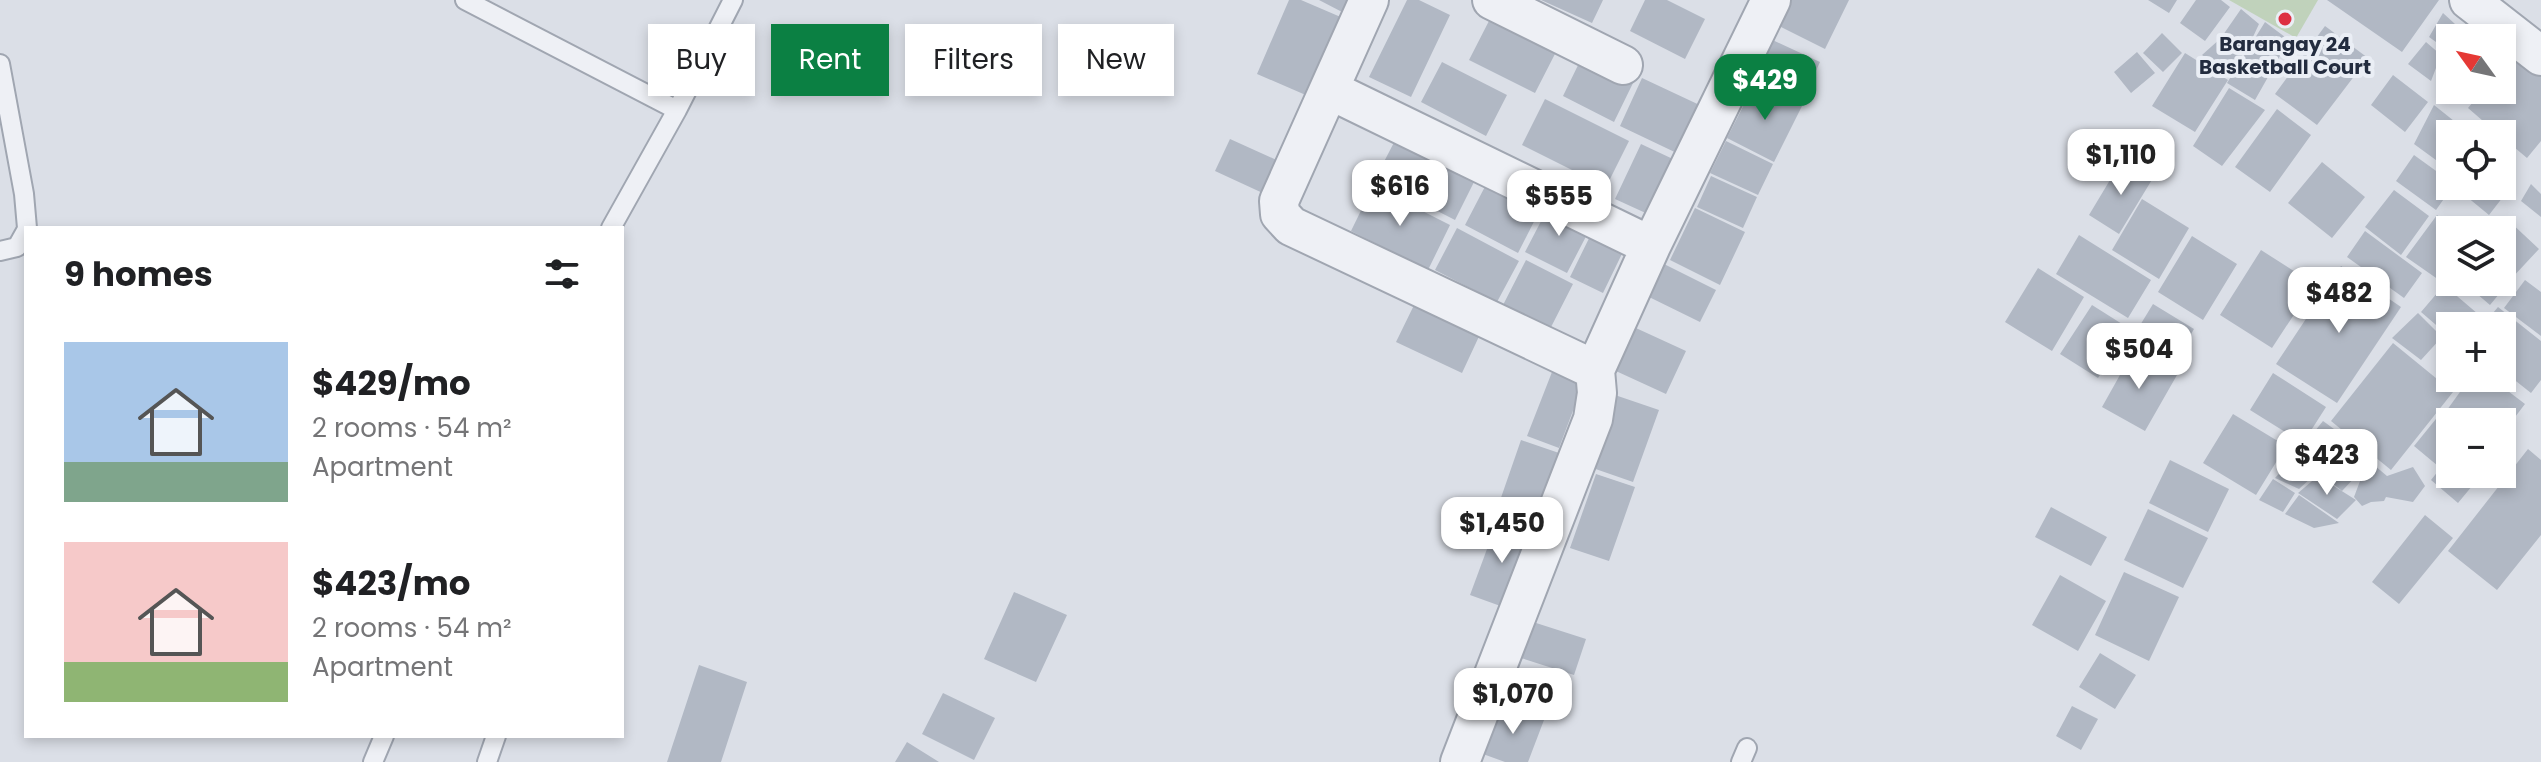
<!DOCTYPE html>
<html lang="en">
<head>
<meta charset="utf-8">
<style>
  :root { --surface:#fff; --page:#f6f6f6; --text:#202124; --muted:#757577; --accent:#0b8043 }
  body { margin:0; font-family:Poppins,sans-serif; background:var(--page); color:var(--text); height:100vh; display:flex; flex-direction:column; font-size:30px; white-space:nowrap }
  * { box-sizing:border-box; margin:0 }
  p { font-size:26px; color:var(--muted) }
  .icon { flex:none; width:44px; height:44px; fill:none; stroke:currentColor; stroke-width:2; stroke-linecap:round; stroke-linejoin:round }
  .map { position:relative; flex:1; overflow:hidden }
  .details { position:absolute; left:24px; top:226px; width:600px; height:512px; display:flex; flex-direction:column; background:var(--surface); border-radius:0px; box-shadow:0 4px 12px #0003 }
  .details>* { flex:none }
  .top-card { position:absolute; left:648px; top:24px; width:760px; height:72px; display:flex; gap:16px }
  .needle { width:52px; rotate:303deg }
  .buttons { position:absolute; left:2436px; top:24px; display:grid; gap:16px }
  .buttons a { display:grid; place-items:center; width:80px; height:80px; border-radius:0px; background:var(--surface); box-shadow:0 4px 12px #0003; font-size:40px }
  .price { position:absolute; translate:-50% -68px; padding:0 18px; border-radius:16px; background:#fff; color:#222; font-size:26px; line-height:52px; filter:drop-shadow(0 2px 4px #0008) }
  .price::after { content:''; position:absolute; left:50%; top:48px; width:24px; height:18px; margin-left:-12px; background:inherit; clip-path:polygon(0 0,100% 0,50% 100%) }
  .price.selected { background:var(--accent); color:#fff }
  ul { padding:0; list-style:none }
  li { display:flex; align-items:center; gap:24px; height:200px; padding:0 40px }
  li span { display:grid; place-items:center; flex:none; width:224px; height:160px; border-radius:0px; color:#555 }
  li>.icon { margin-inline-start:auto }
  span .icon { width:96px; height:96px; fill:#fffc; stroke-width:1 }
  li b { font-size:34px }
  h2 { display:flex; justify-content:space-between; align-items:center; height:96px; padding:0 40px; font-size:34px }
  .chip { padding:0 28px; border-radius:0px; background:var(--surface); box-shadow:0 4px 12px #0003; font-size:28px; line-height:72px }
  .chip.selected { background:var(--accent); color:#fff }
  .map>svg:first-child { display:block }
  .grass { fill:#c0d2bb }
  .building { fill:#b1b8c4 }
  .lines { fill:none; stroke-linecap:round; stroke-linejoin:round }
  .lane-casing { stroke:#a0a6b1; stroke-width:22 }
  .street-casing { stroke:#a0a6b1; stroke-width:42 }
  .lane { stroke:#eef0f5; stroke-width:18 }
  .street { stroke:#eef0f5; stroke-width:38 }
  .poi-dot { fill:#dd2f42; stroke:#eaeef5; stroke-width:3 }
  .labels { text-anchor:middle; stroke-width:8; stroke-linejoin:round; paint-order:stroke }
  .poi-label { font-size:20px; font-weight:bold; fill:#232c3f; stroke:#eaeef5 }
</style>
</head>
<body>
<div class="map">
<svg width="2541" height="762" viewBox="0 0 2541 762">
  <rect width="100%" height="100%" fill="#dbdfe7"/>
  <path class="grass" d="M2229,0h89l-22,38z"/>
  <path class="building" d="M1289,0h12l42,18 -35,78 -51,-22z
    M1319,0h32l-7,13z
    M1407,0h12l31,15 -39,82 -42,-20z
    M1541,0h62l-11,23z
    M1645,0h22l38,19 -20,40 -55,-28z
    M1792,0h57l-24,49 -46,-23z
    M2148,0h29l-8,13z
    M2196,0h25l9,7 -25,34 -25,-18z
    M2327,0h112l-37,52z
    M2241,9l18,15 -13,28 -23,-17z
    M2443,13l24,22 -3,3h-14v14l-21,-15z
    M1491,17l66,33 -22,43 -66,-33z
    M2265,22l24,18 -34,60 -28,-17z
    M2325,26l43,32 -51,67 -42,-31z
    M2162,33l20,20 -19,19 -20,-19z
    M1766,37l54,25 -18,39 -53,-23z
    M2221,38l22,16 -14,19 -27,-18z
    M2426,42l15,13 -10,26 -23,-17z
    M2517,51l24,21v69l-14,17 -25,-21v-3h-4l-30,-26 15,-18h19v-22z
    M2137,52l18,21 -24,20 -17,-21z
    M2185,53l43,27 -33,52 -43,-26z
    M1582,57l51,26 -19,39 -51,-26z
    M1442,62l65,33 -21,41 -65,-34z
    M2393,75l35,27 -23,30 -34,-27z
    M1642,78l64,30 -23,48 -63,-30z
    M1755,83l47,23 -28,56 -47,-24z
    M2229,88l36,22 -43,56 -29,-20z
    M1545,99l84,42 -23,46 -84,-42z
    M2434,105l30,24 -4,5h-10v15l-10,14 -26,-19z
    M2277,109l34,26 -41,57 -35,-25z
    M1401,129l79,41 -25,50 -80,-41z
    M1230,139l51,23 -14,33 -52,-24z
    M1726,141l47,23 -15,31 -48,-22z
    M1641,144l34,16 -25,55 -35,-16z
    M2414,155l36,26v5h3l-17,24 -40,-29z
    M2122,160l31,18 -34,56 -30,-19z
    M2322,162l43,35 -33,41 -44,-35z
    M1491,175l53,27 -26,51 -53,-28z
    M2502,175l11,9 -24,31 -28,-23 4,-6h37z
    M1711,176l46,21 -14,31 -46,-21z
    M2531,184l10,10v23l-20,-16z
    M1373,186l77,39 -22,45 -77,-39z
    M2394,190l35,26 -28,39 -36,-28z
    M2142,199l47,29 -30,51 -47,-29z
    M1551,202l42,21 -26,50 -42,-21z
    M1695,208l50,24 -25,53 -50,-25z
    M2437,215l20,15h-7v36l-11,14 -33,-23z
    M1600,216l33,15 -30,62 -33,-16z
    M2508,220l31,29 -28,30 -9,-9v-40h-4z
    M1457,228l62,33 -22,41 -62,-32z
    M2365,231l57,42 -18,25 -57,-41z
    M2079,235l72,45 -23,38 -72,-44z
    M2192,236l45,28 -34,56 -45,-28z
    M2261,250l53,34 -42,64 -52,-33z
    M1526,260l47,24 -24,47 -47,-24z
    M1662,263l54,27 -16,32 -53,-26z
    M2341,266l60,41 -64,96 -61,-39z
    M2038,268l46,29 -32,54 -47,-29z
    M2502,277l7,5 -19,23 -27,-23h39z
    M2525,280l16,12v44l-37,-28z
    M2444,285l34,29 -10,12h-18v11l-29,-25z
    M1417,299l65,31 -20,43 -66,-31z
    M2153,304l41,25 -21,36 -42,-25z
    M2092,305l38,24 -32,49 -38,-24z
    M2498,307l43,34v39l-10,13 -29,-23v-44h-20z
    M2418,313l24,24 -21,23 -29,-22z
    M1625,323l61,28 -20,43 -61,-28z
    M2393,343l60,49 -62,78 -60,-49z
    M2134,350l43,25 -32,56 -43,-24z
    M1552,372l31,12 -24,64 -32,-12z
    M2273,373l53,34 -23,36 -53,-33z
    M2470,378h21l34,26 -23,30v-12h-39l-16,-12z
    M1612,394l47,16 -26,72 -46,-16z
    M2233,414l53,32 -30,49 -53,-32z
    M2440,414l10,9v28l-12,15 -24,-20z
    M2323,421l22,16 -20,19 -19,-14z
    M2347,438l17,15 -6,21 -16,17 -24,-19 14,-12z
    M1521,440l38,13 -26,75 -38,-13z
    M2299,445l22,11 -8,20 -14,13 -24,-11 14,-15z
    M2528,449l13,11v75l-44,55 -49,-39z
    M2450,456v18h32l-24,29 -27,-23z
    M2170,460l59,29 -21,43 -59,-29z
    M2368,460l19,16 26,-9 12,19 -12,16 -27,-5 -2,4 -13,1 -9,4 -8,-9z
    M1596,474l39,13 -26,74 -39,-13z
    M2318,476l38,24 -19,19 -39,-26z
    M2273,479l22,14 -12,19 -24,-12z
    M2299,495l40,28 -25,5 -29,-14z
    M2051,507l56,30 -16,29 -56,-29z
    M2148,509l60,29 -25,50 -59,-28z
    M2425,515l28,23 -54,66 -27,-22z
    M1497,522l36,13 -27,73 -36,-13z
    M2124,572l55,25 -30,64 -54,-26z
    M2060,575l46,26 -28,50 -46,-26z
    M1014,592l53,23 -31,67 -52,-23z
    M1533,622l53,17 -12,36 -53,-17z
    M2100,653l36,22 -21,34 -36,-22z
    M699,665l48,17 -26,80h-54z
    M1522,672l46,16 -11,32 -46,-16z
    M943,693l52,25 -21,42 -52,-26z
    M1501,705l43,15 -16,42h-23l-22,-8z
    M2072,706l26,13 -17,31 -25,-14z
    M907,742l32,20h-44z"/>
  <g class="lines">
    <defs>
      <path id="lane" d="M465,0l212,110
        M0,64l24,130 3,34
        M611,228l66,-118 56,-110
        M0,251l17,-4 9,-16
        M373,762l11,-26
        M487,762l9,-26
        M1741,762l6,-14"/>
      <path id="street" d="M1369,0l-90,201 1,13 11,12 304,144 2,23 -4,26 -133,343
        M1492,0l131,65
        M2469,0l72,56
        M1330,90l321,156
        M1595,370l56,-124 120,-246"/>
    </defs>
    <use href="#lane" class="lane-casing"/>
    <use href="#street" class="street-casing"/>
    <use href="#lane" class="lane"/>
    <use href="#street" class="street"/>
  </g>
  <circle class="poi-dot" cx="2285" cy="19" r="8"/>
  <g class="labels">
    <g class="poi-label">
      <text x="2285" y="51">Barangay 24<tspan x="2285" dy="23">Basketball Court</tspan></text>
    </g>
  </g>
</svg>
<div class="buttons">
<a><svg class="needle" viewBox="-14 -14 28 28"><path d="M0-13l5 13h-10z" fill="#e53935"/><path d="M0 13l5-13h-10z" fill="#757577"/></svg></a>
<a><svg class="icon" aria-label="locate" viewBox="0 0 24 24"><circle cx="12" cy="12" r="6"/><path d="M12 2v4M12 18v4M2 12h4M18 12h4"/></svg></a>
<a><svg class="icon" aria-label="layers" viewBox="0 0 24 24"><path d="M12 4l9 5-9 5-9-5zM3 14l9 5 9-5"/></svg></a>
<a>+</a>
<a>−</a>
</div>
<b class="price selected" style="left:1765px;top:122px">$429</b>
<b class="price" style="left:2121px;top:197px">$1,110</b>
<b class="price" style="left:1400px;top:228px">$616</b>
<b class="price" style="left:1559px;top:238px">$555</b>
<b class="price" style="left:2339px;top:335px">$482</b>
<b class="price" style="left:2139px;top:391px">$504</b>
<b class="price" style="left:2327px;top:497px">$423</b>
<b class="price" style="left:1502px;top:565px">$1,450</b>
<b class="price" style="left:1513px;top:736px">$1,070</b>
<div class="top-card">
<a class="chip">Buy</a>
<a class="chip selected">Rent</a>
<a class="chip">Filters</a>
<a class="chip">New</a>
</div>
<section class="details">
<h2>9 homes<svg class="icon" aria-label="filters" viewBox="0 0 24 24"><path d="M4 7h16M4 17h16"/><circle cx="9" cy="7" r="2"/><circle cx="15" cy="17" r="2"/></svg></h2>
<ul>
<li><span style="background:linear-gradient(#a9c7e8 75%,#7fa58c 0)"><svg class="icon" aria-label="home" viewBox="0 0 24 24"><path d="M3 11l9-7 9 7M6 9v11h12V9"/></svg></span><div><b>$429/mo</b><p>2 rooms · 54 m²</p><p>Apartment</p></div></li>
<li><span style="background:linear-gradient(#f6c9c9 75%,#8fb573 0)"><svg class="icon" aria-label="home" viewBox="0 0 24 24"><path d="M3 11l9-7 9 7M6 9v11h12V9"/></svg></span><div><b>$423/mo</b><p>2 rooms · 54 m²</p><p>Apartment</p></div></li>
</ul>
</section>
</div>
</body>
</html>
